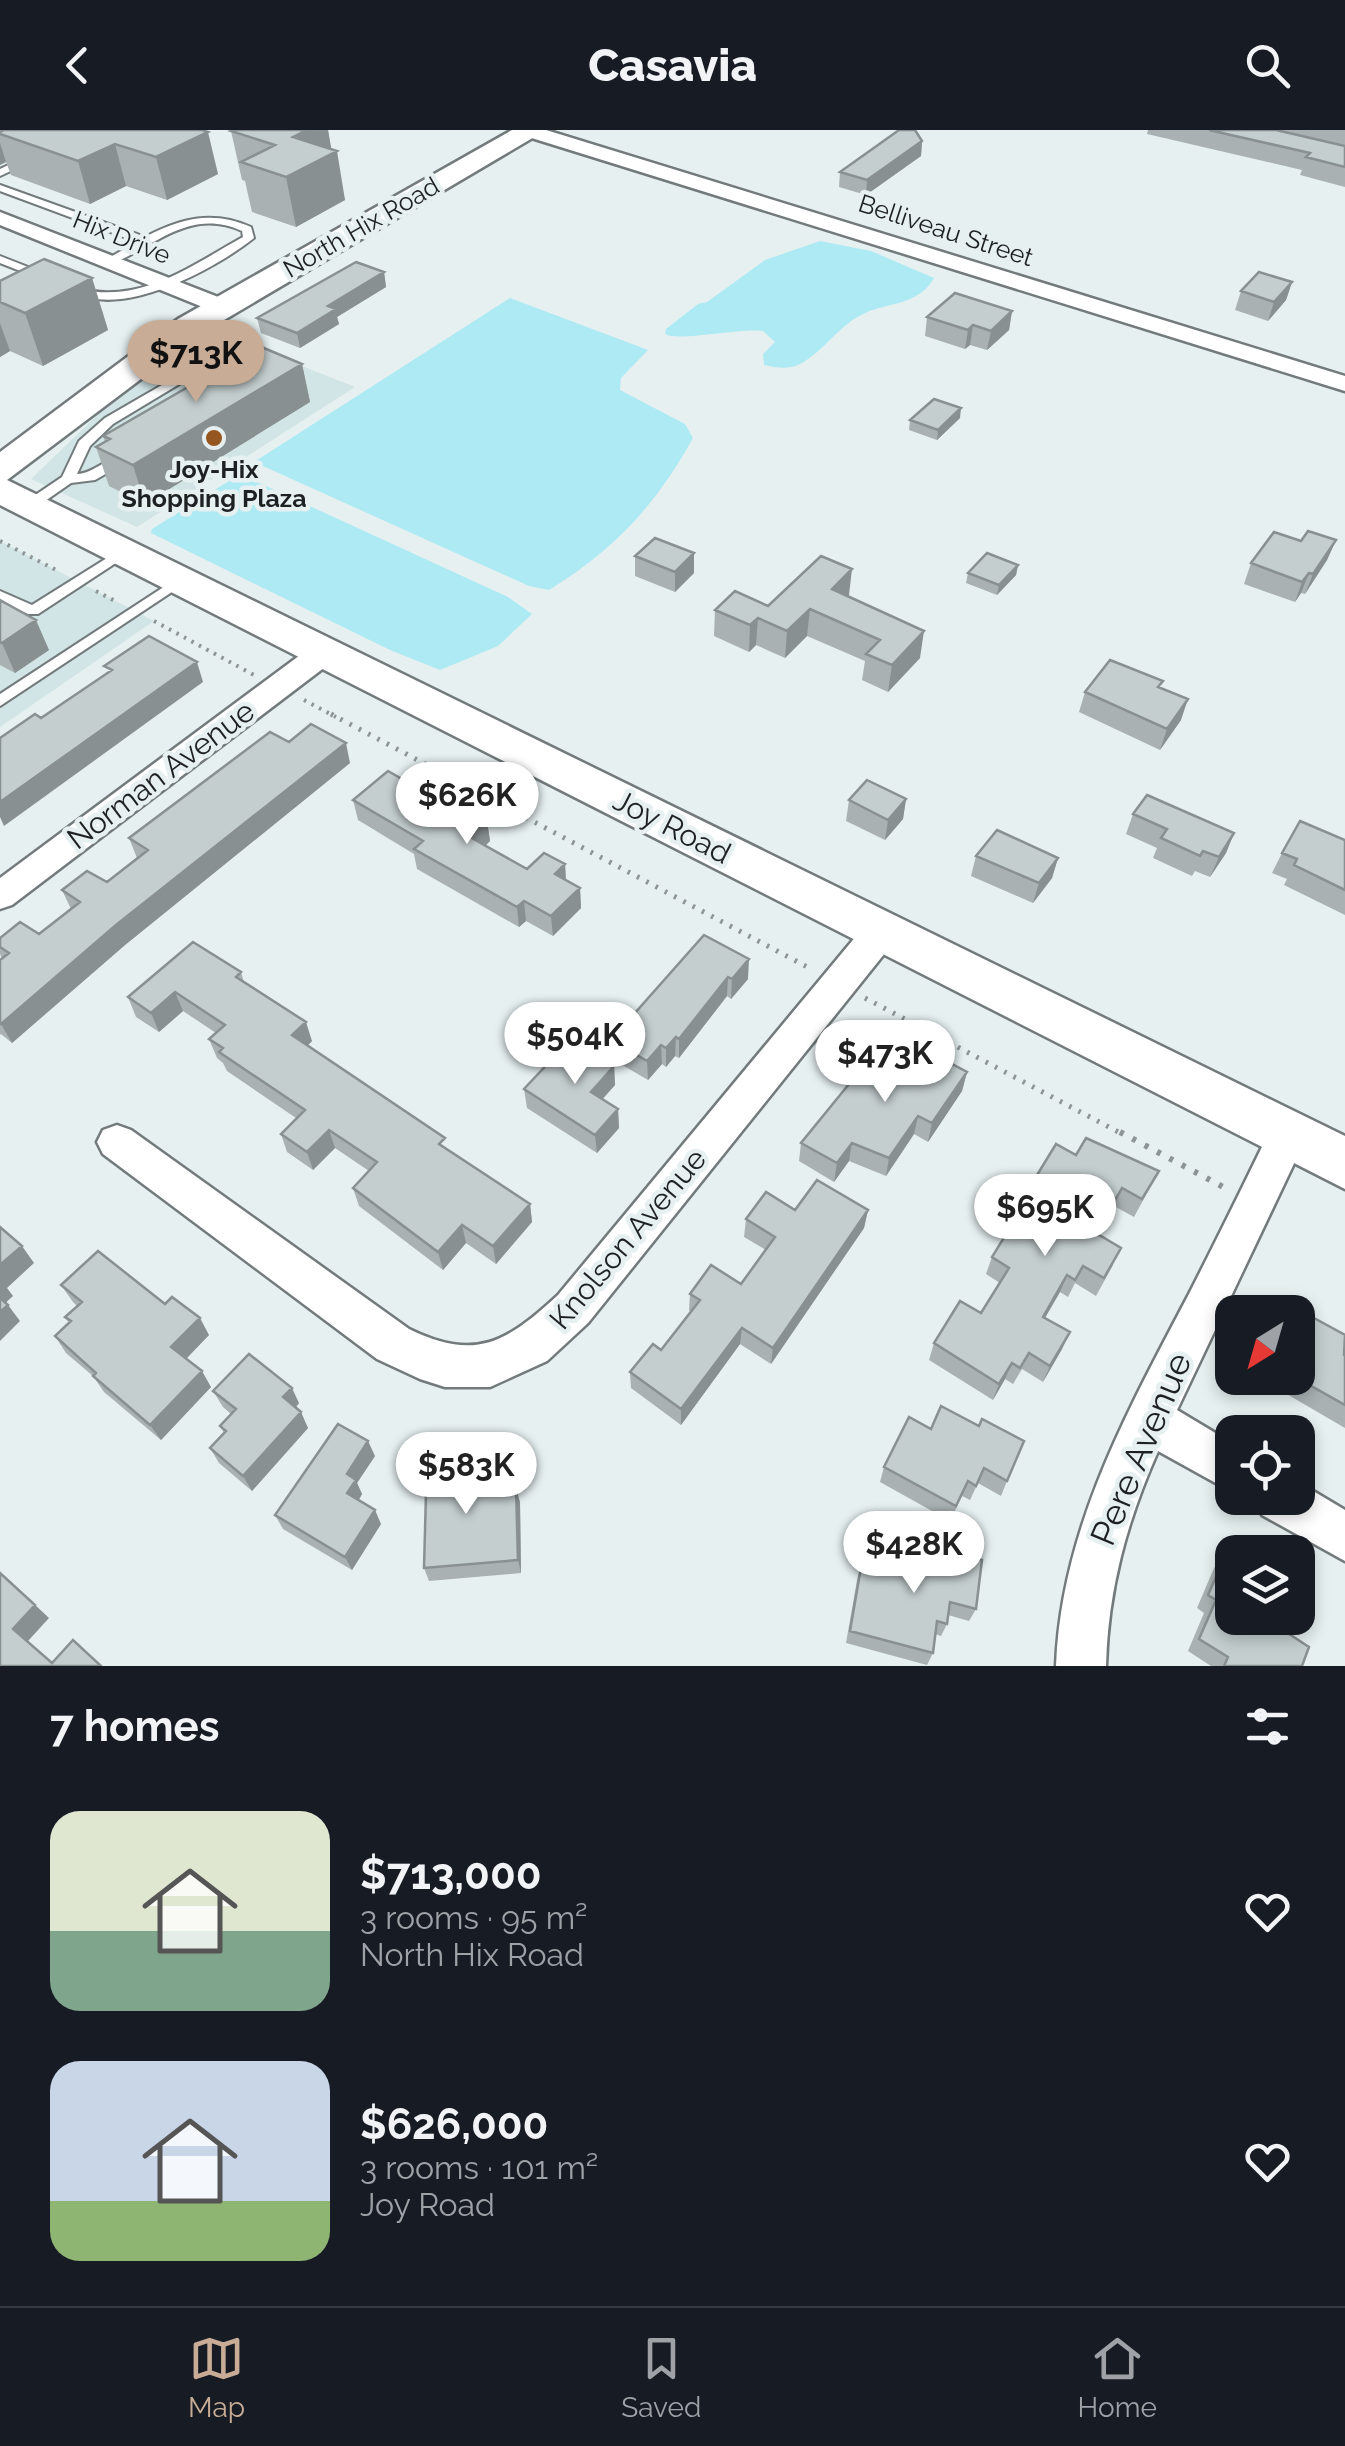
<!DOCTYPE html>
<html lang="en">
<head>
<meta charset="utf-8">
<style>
  :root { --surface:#171b24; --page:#242831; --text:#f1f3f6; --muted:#9ea1a6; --line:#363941; --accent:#c8ac95 }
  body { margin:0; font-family:Raleway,sans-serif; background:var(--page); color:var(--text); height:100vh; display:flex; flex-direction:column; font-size:38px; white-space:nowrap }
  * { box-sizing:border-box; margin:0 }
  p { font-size:32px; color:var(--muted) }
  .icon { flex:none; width:55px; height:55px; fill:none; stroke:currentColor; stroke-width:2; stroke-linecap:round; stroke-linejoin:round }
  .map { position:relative; height:1536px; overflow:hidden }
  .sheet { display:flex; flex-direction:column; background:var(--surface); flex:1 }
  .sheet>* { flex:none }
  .needle { width:65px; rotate:217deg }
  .buttons { position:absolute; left:1215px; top:1165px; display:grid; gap:20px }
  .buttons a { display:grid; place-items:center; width:100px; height:100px; border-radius:20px; background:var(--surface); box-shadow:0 5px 15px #0003; font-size:50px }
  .price { position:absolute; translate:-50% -85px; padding:0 22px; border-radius:35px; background:#fff; color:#222; font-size:32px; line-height:65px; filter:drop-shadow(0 2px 5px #0008) }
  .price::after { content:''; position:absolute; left:50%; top:60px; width:30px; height:22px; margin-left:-15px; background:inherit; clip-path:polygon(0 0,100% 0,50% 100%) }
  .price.on { background:var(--accent); color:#111 }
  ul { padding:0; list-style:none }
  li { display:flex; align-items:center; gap:30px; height:250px; padding:0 50px }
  li span { display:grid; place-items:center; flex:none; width:280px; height:200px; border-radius:30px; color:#555 }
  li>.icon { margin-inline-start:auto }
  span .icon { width:120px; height:120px; fill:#fffc; stroke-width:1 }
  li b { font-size:42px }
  h2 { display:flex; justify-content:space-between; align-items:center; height:120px; padding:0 50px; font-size:42px }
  header { display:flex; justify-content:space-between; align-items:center; height:130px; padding:0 50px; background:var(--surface); font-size:45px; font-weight:800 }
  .tabs { display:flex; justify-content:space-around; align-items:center; height:140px; border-top:2px solid var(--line); background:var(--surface); font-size:28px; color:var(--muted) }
  .tabs a { display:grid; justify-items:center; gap:5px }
  .tabs .on { color:var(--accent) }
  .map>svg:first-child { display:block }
  .built { fill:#d1e4e6 }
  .green { fill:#adeaf3 }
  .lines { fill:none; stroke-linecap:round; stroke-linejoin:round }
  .lane-casing { stroke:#727a7c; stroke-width:4 }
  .street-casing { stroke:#727a7c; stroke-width:5 }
  .secondary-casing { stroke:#727a7c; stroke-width:5 }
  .path-far2 { stroke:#8d9495; stroke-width:4; stroke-dasharray:2.5 6; stroke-linecap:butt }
  .path-far1 { stroke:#8d9495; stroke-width:5; stroke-dasharray:2.5 8; stroke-linecap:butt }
  .path { stroke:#8d9495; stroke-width:6; stroke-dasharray:4 10; stroke-linecap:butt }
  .lane { fill:#fff; fill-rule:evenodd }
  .street { fill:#fff; fill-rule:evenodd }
  .secondary { fill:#fff; fill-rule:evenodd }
  .wall { fill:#a9b1b2 }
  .shaded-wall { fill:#899091 }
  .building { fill:#c4cecf; stroke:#899091; stroke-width:2.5 }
  .poi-dot { fill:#96561f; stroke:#e6f0f1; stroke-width:4 }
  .labels { text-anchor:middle; stroke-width:9; stroke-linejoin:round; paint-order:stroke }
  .far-street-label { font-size:25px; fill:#1e2121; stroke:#e6f0f1 }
  .far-poi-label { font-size:25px; font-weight:bold; fill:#1e2121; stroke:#e6f0f1 }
  .street-label { font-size:30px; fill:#1e2121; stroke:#e6f0f1 }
  .near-street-label { font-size:35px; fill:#1e2121; stroke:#e6f0f1 }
</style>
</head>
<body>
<header><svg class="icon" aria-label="back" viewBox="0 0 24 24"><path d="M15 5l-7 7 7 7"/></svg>Casavia<svg class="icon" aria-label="search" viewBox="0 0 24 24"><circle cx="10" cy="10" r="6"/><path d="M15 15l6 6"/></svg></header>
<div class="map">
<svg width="1345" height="1536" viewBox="0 0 1345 1536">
  <rect width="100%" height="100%" fill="#e6f0f1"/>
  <path class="built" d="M216,202l139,55 -218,140 -106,-48 84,-81z
    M0,411l154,80 -154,106z"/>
  <path class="green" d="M820,111l51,10 63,27c-15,27 -44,24 -69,35 -26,12 -39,36 -63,50 -12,7 -25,5 -38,2l-1,-11 12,-12 -12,-11c-26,-3 -84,11 -98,3l1,-5 32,-25 9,-2 58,-42z
    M510,168l138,52 -27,28 -1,12 65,34 8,14c-37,67 -79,112 -144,152l-20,-4 -275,-124z
    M240,344l268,123 24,17 -34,32 -58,24 -50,-20 -239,-117 1,-4z"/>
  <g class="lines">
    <defs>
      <path id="lane" d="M0,10l30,11v11l-30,14v-7l21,-10 1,-5 -22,-8z
        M0,55l145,52c36,-19 68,-27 106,-10l3,11c-39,31 -131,81 -180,54l6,-3c62,15 112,-24 163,-52l-1,-6c-53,-24 -87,16 -133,34l-5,-3 1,-2 32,-18 -137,-51z
        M0,126l51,20 2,2 -10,2 -43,-17z
        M158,212h8l50,20 -103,62 -23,22 -13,28c19,-1 32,-20 51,-19v6l-33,19 -24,3 -36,25h-10v-6l37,-25 17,-36 26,-23 95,-55 -42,-15z
        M123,418l5,1v6l-90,59h-10l-28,-13v-10l32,14z
        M179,447l5,1v6l-184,122v-12z"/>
      <path id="street" d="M520,0h26l799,246v15l-823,-256z
        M0,82l231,90 3,5 -3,5h-16l-215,-87z
        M322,514l11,3 4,7 -4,7 -321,244 -12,4v-31l311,-231z
        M880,789l13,4 5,10 -5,10 -305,380 -41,38 -57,26h-45l-25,-8 -43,-20 -274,-205 -6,-12 6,-12 14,-5 14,5 278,199c67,33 98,13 149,-34l309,-372z
        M1288,987l14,5 6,12 -131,276 55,33v49l-74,-41c-31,70 -50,138 -52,215h-50c5,-136 71,-254 133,-372 29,-57 57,-114 85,-172z
        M1298,1352l47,28v51l-83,-46 -6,-17h42z"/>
      <path id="secondary" d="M512,0h34l-344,203 -195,147 1338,656v53l-1345,-684v-53l178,-133z"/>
    </defs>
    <use href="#lane" class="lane-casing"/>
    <use href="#street" class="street-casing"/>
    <use href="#secondary" class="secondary-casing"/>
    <path class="path-far2" d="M0,411l60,31
      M96,461l21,11
      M154,491l100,54
      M304,570l32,17"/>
    <path class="path-far1" d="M331,584l480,255
      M865,868l259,137"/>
    <path class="path" d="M1120,1002l107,57"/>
    <use href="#lane" class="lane"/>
    <use href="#street" class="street"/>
    <use href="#secondary" class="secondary"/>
  </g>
  <path class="wall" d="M0,0h202l16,44 -51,26 -41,-14 -36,18 -79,-29 -5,-13 -6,3z
    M234,0h94l3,19 14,51 -49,27 -44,-15 -7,-31 -3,-1 -11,-49z
    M1148,0h197v57l-45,-12 2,-5 -155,-36z
    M922,11l-1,15 -55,39 -27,-8 1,-15z
    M384,142l2,15 -49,30 2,7 -39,24 -39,-15 -4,-15z
    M92,148l16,52 -65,36 -33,-15 -10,6v-76z
    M1292,152l-6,18 -18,21 -33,-11 6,-19z
    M1012,181l-3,19 -22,20 -17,-5 -5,4 -40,-13 2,-19z
    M302,234l8,38 -165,102 -36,-18 -13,-39 9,-5 -2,-6z
    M960,288l-23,22 -28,-10 1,-10z
    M1336,410l-9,20 -22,34 -4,-1 -6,9 -51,-18 7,-21 50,-22z
    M694,423v20l-19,19 -40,-16v-20z
    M1018,435l-2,10 -19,20 -31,-12 2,-10z
    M849,465l-1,1 72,62 -32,34 -26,-12 3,-19 -58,-25 -22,22 -29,-13 -7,7 -35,-16 1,-26 53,-4z
    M0,470l49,50 -34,23 -15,-8z
    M1161,558l20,32 -21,30 -81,-38 6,-20z
    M289,612l61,21 -225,182 -113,98 -11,-9 -1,1v-75l2,-1 -2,-5v-16l39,-4 32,-25 -9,-19 45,-8 30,-24 -8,-20z
    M411,660l42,24 34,7 3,20 -5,5 42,23 38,-5 1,16 14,8 1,20 -28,28 -27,-15 -7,6 -102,-58 -3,-15 -56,-34 -5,-20z
    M906,669l-3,20 -18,21 -39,-19 3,-21z
    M1133,684l101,19 -8,20 -16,24 -15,-6 -3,5 -39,-18 4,-10 -31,-14z
    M1345,710v75l-61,-30 3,-6 -15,-6 10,-20z
    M976,726l82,2 -6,20 -19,25 -62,-27z
    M704,805l44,44 -17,20 -4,-3 -48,62 -4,-2 -9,11 -4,-3 -14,16 -36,-21 -1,-19z
    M241,842l3,10 68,59 -5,5 140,104 83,54 2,18 -36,42 -30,-21 -23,27 -84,-64 -6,-18 16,-17 -34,-23 -22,22 -26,-18 -6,-18 15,-16 -69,-47 -4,-8 -6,-5 -8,-19 7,-6 -33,-22 -24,21 -23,-15 -8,-20z
    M614,936l1,19 -13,14 16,10 1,19 -22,25 -70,-45 -3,-19z
    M900,942h67l-5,19 -34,51 -14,-8 -28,42 -37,-15 -15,21 -35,-21 2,-18z
    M1076,1025l83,16 -25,46 -20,-11 -17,28 16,31 -17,31 -21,-13 -7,14 -8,-5 -15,26 17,31 -19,33 -21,-13 -9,15 -8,-5 -12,21 -64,-40 5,-17 47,-30 19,-30 -14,-9 6,-17 36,-59 6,-18z
    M795,1080h73l-4,18 -93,136 -31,-20 -59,81 -50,-37 -1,-16 31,-22 30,-38 -2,-2 1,-16 51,-10 25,-34 -22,-13 2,-18z
    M61,1155l104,19 44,31 -23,24 25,28 -50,53 -57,-48 -11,-16 -27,-23 -11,-17 14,-13 -4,-6 12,-11 -4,-4z
    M1314,1188l31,38v72l-67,-39 5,-11h15v-33l4,-10z
    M213,1261l86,12 -3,5 12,20 -56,63 -33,-28 -9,-15 14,-15 -4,-7 11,-12 -8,-7z
    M909,1287l98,64 -6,15 -23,-13 -8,17 -8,-4 -12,25 -70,-39 4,-15z
    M375,1326l-18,27 5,11 -3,6 22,24 -29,46 -69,-41 -8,-14z
    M473,1337v24l47,11 1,71 -92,8 -5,-13z
    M891,1414l40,11 3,-7 42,61 -7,12 -21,-6 -1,9 -6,12 -6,-2 -2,19 -6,12 -81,-22 11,-63 4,-13 23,6 2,-15z
    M1226,1424l6,64 48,10 22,38h-91l-23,-15 16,-38 -7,-5 17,-40z"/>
  <path class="shaded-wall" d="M307,0h21l4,23 5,-2 8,49 -49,27 -10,-50 7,-40z
    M208,2l10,42 -51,26 -11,-43z
    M922,11l-1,15 -55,39 1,-15z
    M0,13l6,19 -6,3z
    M115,14l11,42 -36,18 -12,-43z
    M384,142l2,15 -49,30 2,7 -39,24 -3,-15 31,-27z
    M92,148l16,52 -65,36 -18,-53z
    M1292,152l-6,18 -18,21 6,-19z
    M1012,181l-3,19 -22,20 4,-19z
    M0,193l10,28 -10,6z
    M973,195l-3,20 -5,4 3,-19z
    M302,234l8,38 -165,102 -12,-39z
    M961,278l-1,10 -23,22 1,-10z
    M1336,410l-9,20 -22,34 8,-20z
    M694,423v20l-19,19v-20z
    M1018,435l-2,10 -19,20 2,-10z
    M852,439l-3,26 -20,20 3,-26z
    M1309,443l-8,20 -6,9 7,-20z
    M810,479l-3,27 -22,22 2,-27z
    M758,488l-2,27 -7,7 1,-27z
    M36,490l13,30 -34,23 -13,-30z
    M924,501l-4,27 -32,34 4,-27z
    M197,532l6,20 -199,144 -4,-9v-15z
    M1188,569l-7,21 -21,30 7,-21z
    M346,613l4,20 -225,182 -113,98 -11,-19 115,-99z
    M906,669l-3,20 -18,21 3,-20z
    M487,691l3,20 -17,16 -3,-20z
    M1234,703l-8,20 -16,24 9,-20z
    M1058,728l-6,20 -19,25 6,-20z
    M565,734l1,20 -11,-10z
    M580,758l1,20 -28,28 -2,-20z
    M524,771l2,20 -7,6 -2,-20z
    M749,829l-1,20 -17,20 1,-20z
    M728,847l-1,19 -48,62v-19z
    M175,862l8,19 -24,21 -8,-19z
    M306,892l6,19 -14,14 -6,-20z
    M676,907l-1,19 -9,11v-19z
    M661,915l1,19 -14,16 -1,-19z
    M614,936l1,19 -23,26 -1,-19z
    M967,942l-5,19 -34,51 4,-19z
    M618,979l1,19 -22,25 -2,-18z
    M918,986l-4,18 -28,42 3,-18z
    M329,1000l6,18 -22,22 -6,-18z
    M852,1013l-3,18 -15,21 3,-19z
    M1122,1058l-8,18 -26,45 8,-18z
    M530,1074l2,18 -36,42 -3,-18z
    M868,1080l-4,18 -93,136 2,-16z
    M462,1095l4,18 -23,27 -5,-18z
    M22,1116l12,17 -27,25 6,8 -11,10 -2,-3v-38z
    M1067,1145l-7,17 -24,41 7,-16z
    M8,1175l12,16 -20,20v-29z
    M200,1188l9,17 -28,29 -10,-17z
    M742,1198l-2,16 -59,81v-16z
    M1070,1202l-8,17 -19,33 7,-16z
    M1012,1233l-7,16 -12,21 6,-16z
    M202,1241l9,16 -50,53 -11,-15z
    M292,1258l7,15 -9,10 -7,-16z
    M301,1282l7,16 -56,63 -9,-15z
    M368,1311l7,15 -18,27 5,11 -8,13 -7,-14v-19z
    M469,1322l4,15v39l-4,-14z
    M516,1358l4,14 1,71 -3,-13z
    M375,1380l6,14 -29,46 -7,-13z
    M0,1442l49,46 -21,23 -15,-12z"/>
  <path class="building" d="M4,0h198l6,2 -52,25 -41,-13 -37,17 -78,-27v-2z
    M234,0h73l-14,7 44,14 -51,26 -45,-15 34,-17 -44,-14z
    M899,0h16l7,11 -55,39 -27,-8z
    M1209,0h67l69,16v21l-39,-10 4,-4z
    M44,129l48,19 -67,35 -25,-11v-21z
    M356,132l28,10 -56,34 8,3 -39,24 -40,-15z
    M1259,142l33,10 -18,20 -33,-11z
    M955,163l57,18 -21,20 -18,-6 -5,5 -41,-13z
    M259,216l43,18 -169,101 -37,-18 14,-8 -7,-3z
    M934,269l27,9 -23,22 -28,-10z
    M1308,401l28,9 -23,34 -4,-1 -7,9 -51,-19 23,-31 27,9z
    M655,408l39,15 -19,19 -40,-16z
    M987,423l31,12 -19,20 -31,-12z
    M821,426l31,13 -20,20 92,42 -32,34 -26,-11 14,-14 -70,-31 -23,22 -29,-13 -8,7 -35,-15 20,-19 33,15z
    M0,470l36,20 -34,23 -2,-1z
    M149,506l48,26 -197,140v-64l35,-24 6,4 71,-48 -8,-4z
    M1110,530l53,21 -5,6 30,12 -21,30 -82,-37z
    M311,594l35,19 -230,182 -115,99 -1,-1v-63l9,-7 -9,-6v-9l20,-16 19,12 41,-32 -18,-12 25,-19 20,11 41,-32 -19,-12 141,-106 19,10z
    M388,641l21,12 -4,4 48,27 8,-7 26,14 -17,16 57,32 17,-16 21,11 -10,10 25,14 -29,28 -27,-15 -7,6 -103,-58 9,-8 -70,-41z
    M867,650l39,19 -18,21 -39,-20z
    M1147,665l87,38 -15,24 -16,-6 -3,5 -39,-18 6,-9 -34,-15z
    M1300,691l45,19v50l-51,-25 3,-6 -15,-6z
    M997,700l61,28 -19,25 -63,-27z
    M704,805l45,24 -17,20 -4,-2 -49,62 -3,-2 -10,11 -5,-3 -14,16 -36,-21z
    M193,812l48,30 -5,5 70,45 -14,13 153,103 -6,6 91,60 -37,42 -31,-21 -24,27 -85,-64 24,-26 -48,-32 -22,22 -26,-18 24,-24 -86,-58 4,-4 -14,-9 16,-14 -50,-33 -24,21 -23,-16z
    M570,910l44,26 -23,26 27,17 -23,26 -71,-46z
    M918,916l49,26 -35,51 -14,-7 -29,42 -37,-15 -15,20 -36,-20 70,-86 29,15z
    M1086,1008l73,33 -17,28 -20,-11 -26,45 25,15 -17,30 -21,-12 -8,14 -8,-5 -24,42 27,15 -20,34 -21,-13 -9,15 -8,-5 -13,21 -65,-41 26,-42 21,12 28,-45 -17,-11 46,-75 -4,-2 22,-36 20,11z
    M817,1050l51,30 -95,138 -31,-20 -61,81 -51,-37 23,-28 8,6 39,-50 -10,-6 21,-29 30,19 34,-47 -29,-18 20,-27 29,18z
    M0,1097l22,19 -22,19z
    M98,1121l67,53 7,-7 28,21 -29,29 31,24 -52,54 -57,-49 3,-3 -41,-37 16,-15 -6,-4 17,-15 -21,-17z
    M0,1168l8,7 -8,7z
    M1314,1188l31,17 -1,20 1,1v49l-48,-27 1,-22z
    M249,1224l43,34 -9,9 18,15 -58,64 -33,-28 16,-17 -6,-5 16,-17 -23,-18z
    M941,1276l38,20 3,-7 42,22 -17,40 -23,-13 -8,18 -8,-5 -12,25 -72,-39 25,-50 22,12z
    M338,1294l30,17 -21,33 9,6 -9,13 28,17 -30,47 -70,-42z
    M469,1322v40l47,-4 2,72 -94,8 3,-112z
    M891,1414l42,12 1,-8 48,12 -6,49 -26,-7 -3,22 -10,-3 -4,32 -83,-22 11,-64 25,6z
    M1226,1424l6,4v60h49l3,1 -4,9 29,19 -7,19h-78l4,-9 -29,-18 17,-39 -8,-5z
    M0,1443l35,32 -22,24 39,34 21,-23 28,26h-101z"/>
  <circle class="poi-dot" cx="214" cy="308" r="10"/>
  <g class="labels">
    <g class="far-street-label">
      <text transform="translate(361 97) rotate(-30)" y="9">North Hix Road</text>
      <text transform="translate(946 100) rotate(18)" y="9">Belliveau Street</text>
      <text transform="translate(122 107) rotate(22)" y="9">Hix Drive</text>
    </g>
    <g class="far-poi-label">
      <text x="214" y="348">Joy-Hix<tspan x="214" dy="29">Shopping Plaza</tspan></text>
    </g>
    <g class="street-label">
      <text transform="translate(161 645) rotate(-37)" y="10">Norman Avenue</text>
      <text transform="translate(672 697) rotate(27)" y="10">Joy Road</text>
      <text transform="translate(628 1109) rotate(-50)" y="10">Knolson Avenue</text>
    </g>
    <g class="near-street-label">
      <text transform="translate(1141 1319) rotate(-67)" y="12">Pere Avenue</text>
    </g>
  </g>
</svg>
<div class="buttons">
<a><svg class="needle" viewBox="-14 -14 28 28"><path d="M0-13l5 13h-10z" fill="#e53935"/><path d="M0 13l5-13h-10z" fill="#9ea1a6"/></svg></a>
<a><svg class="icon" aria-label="locate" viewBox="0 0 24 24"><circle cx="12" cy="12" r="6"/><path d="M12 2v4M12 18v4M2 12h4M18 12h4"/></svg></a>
<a><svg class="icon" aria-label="layers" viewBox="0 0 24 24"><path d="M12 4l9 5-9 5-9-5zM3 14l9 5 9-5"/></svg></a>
</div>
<b class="price on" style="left:196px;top:275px">$713K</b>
<b class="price" style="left:467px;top:717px">$626K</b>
<b class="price" style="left:575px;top:957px">$504K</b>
<b class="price" style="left:885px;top:975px">$473K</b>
<b class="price" style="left:1045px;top:1129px">$695K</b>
<b class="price" style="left:466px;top:1387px">$583K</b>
<b class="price" style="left:914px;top:1466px">$428K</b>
</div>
<section class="sheet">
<h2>7 homes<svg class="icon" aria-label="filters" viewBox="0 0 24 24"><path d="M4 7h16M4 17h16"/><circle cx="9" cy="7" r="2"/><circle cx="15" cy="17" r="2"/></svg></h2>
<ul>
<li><span style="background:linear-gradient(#dfe7d0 60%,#7fa58c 0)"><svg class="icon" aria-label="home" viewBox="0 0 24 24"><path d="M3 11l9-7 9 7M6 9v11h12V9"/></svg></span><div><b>$713,000</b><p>3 rooms · 95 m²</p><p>North Hix Road</p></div><svg class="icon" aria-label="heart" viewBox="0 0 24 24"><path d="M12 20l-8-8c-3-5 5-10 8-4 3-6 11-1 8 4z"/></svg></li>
<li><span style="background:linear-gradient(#c9d6e8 70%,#8fb573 0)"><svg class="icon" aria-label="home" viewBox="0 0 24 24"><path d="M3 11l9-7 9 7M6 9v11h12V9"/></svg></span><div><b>$626,000</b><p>3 rooms · 101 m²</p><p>Joy Road</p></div><svg class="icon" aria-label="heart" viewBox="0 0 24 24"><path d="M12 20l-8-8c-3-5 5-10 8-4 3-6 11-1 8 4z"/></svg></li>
</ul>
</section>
<nav class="tabs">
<a class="on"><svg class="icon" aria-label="map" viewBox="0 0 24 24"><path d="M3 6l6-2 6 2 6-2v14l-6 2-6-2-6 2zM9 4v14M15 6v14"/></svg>Map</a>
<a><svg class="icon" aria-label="saved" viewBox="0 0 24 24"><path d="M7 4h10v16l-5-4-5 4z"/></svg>Saved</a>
<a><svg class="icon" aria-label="home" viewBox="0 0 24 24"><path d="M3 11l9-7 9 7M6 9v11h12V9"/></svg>Home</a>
</nav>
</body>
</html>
